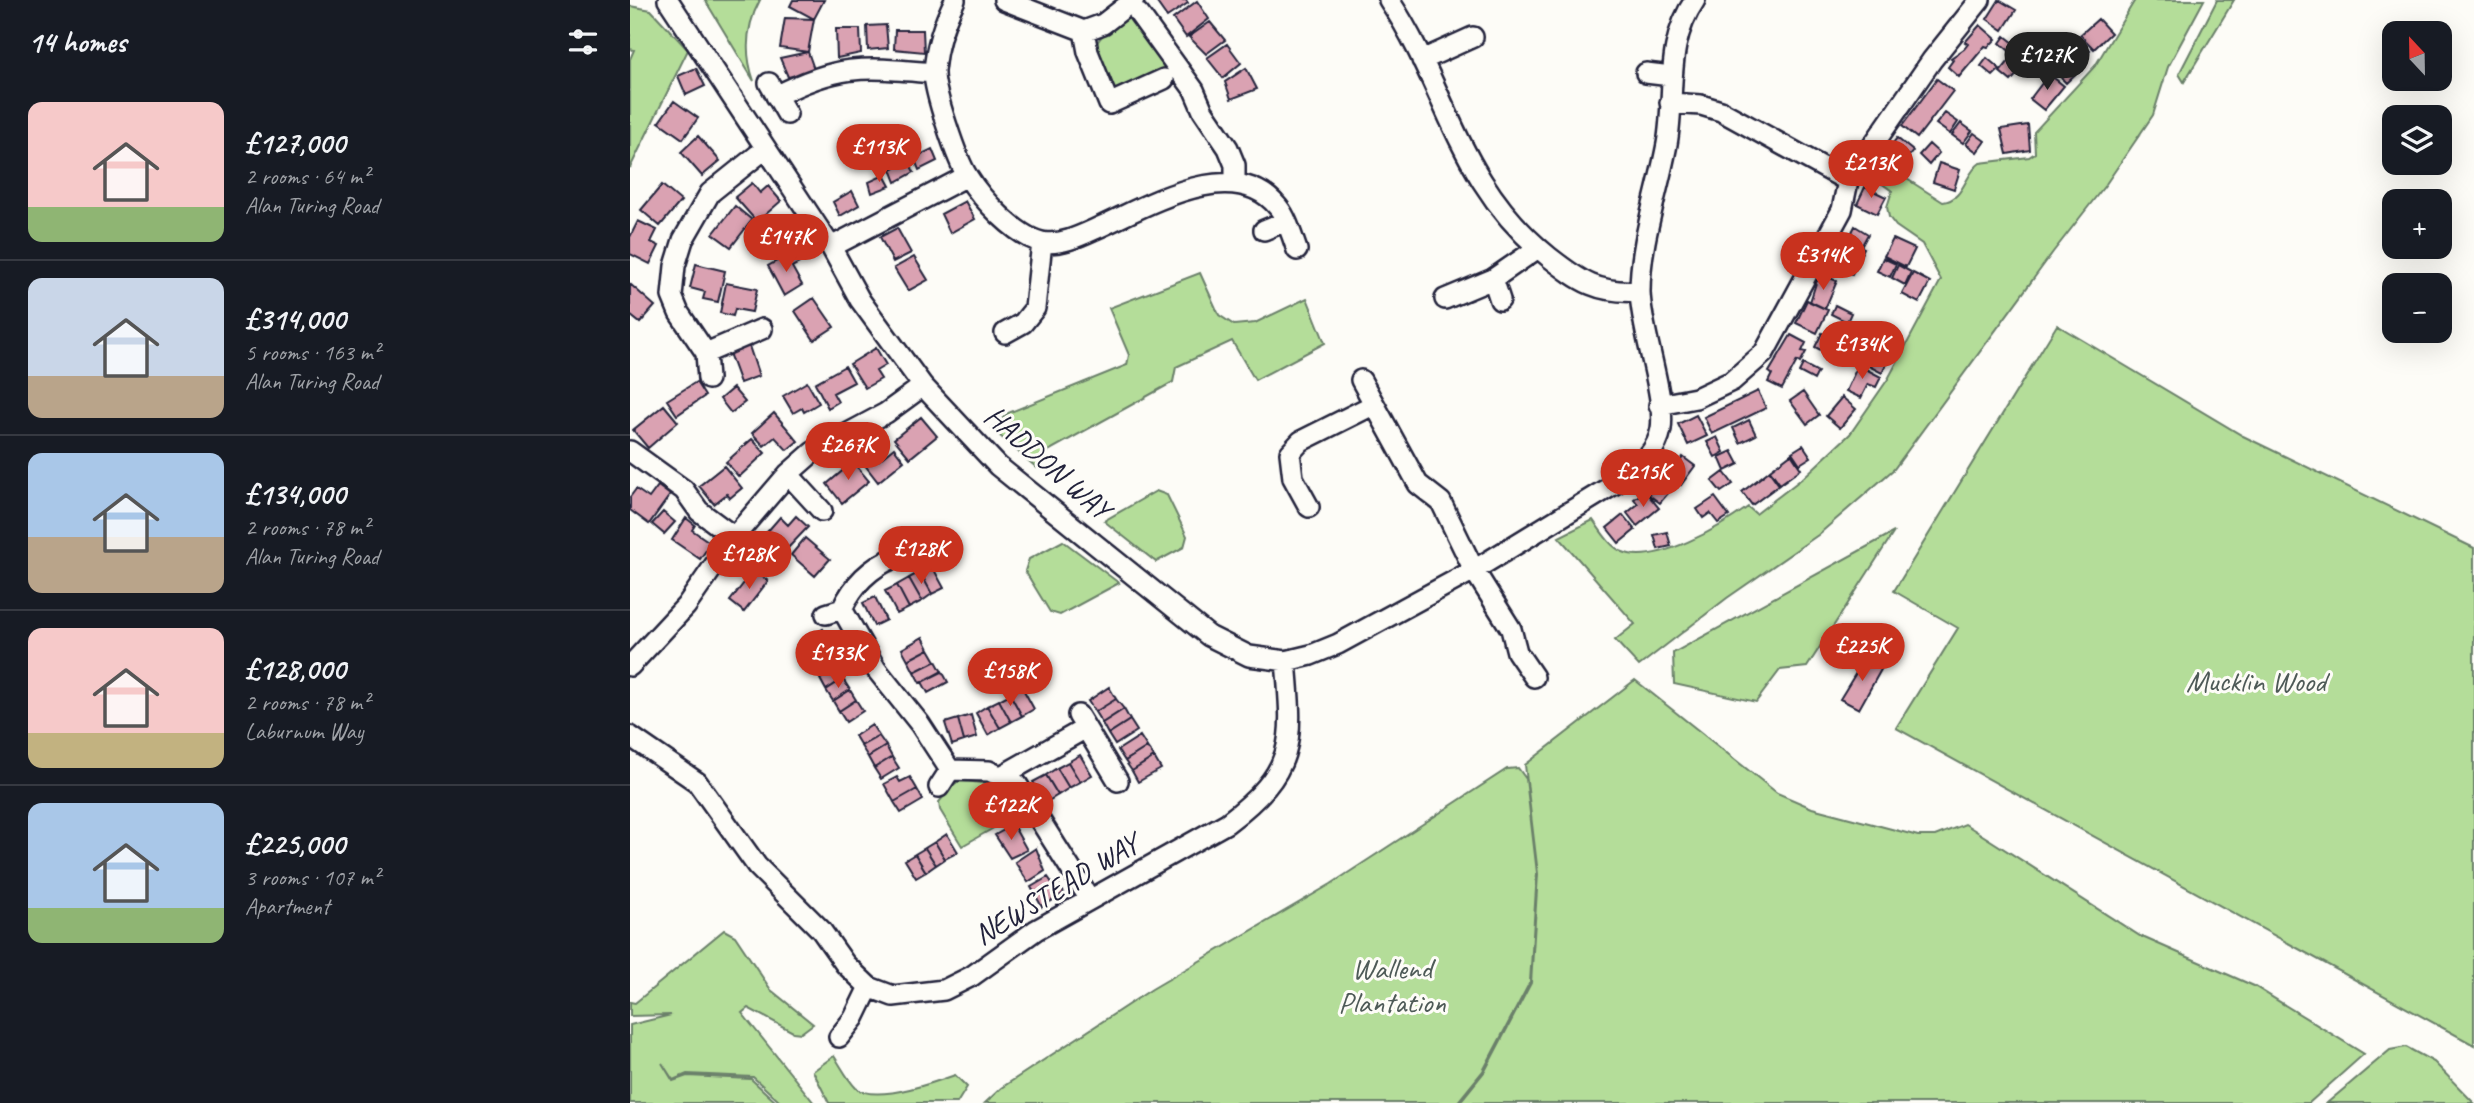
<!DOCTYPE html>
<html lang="en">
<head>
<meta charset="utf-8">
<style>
  :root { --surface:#171b24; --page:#20242c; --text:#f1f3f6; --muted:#9ea1a6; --line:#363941; --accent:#c8321e }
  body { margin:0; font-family:Caveat,sans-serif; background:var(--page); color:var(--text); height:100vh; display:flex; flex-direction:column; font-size:26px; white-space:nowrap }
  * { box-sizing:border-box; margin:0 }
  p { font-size:23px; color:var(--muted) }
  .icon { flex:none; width:38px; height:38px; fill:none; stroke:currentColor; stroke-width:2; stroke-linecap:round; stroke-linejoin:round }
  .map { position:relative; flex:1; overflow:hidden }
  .drawer { display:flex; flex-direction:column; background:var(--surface); width:630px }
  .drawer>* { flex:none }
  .needle { width:46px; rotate:338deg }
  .tools { position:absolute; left:1752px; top:21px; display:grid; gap:14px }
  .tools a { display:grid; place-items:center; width:70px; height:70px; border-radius:14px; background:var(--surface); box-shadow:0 7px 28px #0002; font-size:35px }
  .price { position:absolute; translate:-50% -60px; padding:0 16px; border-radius:24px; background:var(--accent); color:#fff; font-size:23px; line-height:46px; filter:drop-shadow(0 2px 4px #0008) }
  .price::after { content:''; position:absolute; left:50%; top:42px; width:21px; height:16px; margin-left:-10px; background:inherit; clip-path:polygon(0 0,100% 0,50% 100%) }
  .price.selected { background:#222; color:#fff }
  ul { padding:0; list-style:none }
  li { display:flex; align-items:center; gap:21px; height:175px; padding:0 28px }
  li+li { border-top:2px solid var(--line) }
  li span { display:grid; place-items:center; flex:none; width:196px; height:140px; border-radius:14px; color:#555 }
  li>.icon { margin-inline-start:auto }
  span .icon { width:84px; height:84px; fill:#fffc; stroke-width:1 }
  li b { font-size:30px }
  h2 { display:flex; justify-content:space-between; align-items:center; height:84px; padding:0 28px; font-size:30px }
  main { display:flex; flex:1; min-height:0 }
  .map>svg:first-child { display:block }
  .green { fill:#b4dd99; stroke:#6b806a; stroke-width:2 }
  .building { fill:#daa2b2; stroke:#22223b; stroke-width:2 }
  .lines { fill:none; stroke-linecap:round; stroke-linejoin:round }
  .minor-casing { stroke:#22223b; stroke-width:24 }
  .minor { stroke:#fdfcf7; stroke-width:19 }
  .labels { text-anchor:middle; stroke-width:6; stroke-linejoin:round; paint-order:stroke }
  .street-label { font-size:30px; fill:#22223b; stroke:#fdfcf7 }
  .park-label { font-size:30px; fill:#4e5a57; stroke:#fdfcf7 }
</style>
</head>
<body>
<main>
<section class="drawer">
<h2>14 homes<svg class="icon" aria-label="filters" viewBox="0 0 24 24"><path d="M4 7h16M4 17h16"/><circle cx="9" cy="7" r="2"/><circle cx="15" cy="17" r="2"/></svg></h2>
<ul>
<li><span style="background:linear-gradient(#f6c9c9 75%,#8fb573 0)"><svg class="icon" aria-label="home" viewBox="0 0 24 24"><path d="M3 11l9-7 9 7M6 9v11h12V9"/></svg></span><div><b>£127,000</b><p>2 rooms · 64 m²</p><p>Alan Turing Road</p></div></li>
<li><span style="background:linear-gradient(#c9d6e8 70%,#b9a48a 0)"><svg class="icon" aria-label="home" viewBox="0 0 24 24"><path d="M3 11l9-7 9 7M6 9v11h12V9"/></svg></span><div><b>£314,000</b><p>5 rooms · 163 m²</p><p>Alan Turing Road</p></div></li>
<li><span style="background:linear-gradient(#a9c7e8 60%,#b9a48a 0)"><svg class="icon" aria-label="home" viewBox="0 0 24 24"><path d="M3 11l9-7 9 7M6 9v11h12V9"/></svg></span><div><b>£134,000</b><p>2 rooms · 78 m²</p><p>Alan Turing Road</p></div></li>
<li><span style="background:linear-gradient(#f6c9c9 75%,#c2b280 0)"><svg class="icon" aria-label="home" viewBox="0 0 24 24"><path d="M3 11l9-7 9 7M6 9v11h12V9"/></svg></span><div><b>£128,000</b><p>2 rooms · 78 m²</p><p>Laburnum Way</p></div></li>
<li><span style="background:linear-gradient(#a9c7e8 75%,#8fb573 0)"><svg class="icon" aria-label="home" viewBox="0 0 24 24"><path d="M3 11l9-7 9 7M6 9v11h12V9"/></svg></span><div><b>£225,000</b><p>3 rooms · 107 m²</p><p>Apartment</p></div></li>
</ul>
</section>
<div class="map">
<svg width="1844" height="1103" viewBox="0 0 1844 1103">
  <rect width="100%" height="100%" fill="#fdfcf7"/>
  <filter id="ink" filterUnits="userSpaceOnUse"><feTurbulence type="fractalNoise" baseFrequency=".0143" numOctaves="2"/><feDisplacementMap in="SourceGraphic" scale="14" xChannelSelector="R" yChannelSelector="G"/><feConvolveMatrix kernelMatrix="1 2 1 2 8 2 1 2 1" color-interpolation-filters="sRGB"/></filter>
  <g filter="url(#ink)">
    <path class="green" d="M75,0h55c-14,26 -16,53 -6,81z
      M1505,0h69l-36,67 -15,48 -47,69 -53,68 -159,217 -76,66 -91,63 -88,68 -24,-26 20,-16 -76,-87 34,-17c8,11 17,27 30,32 32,14 99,-26 125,-45l8,7 48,-37 46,-43 38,-55 53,-99 -19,-36 -26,-18 -7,-9 -2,-10 5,-16 -25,-18 10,-13 66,42c21,-2 22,-29 37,-39l49,-6 6,-4 -1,-21 61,-66z
      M1587,0h17l-50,82 -5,-8z
      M0,6l21,4 37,40 -58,118v-109l4,-9 -4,-1z
      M501,14l37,55 -48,24 -6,-3c-24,-49 -29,-43 17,-76z
      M570,273l19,42 15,10 21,-2 52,-25 18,45 -70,37 -23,-39 -56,26 -3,15 -125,69 -11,17 -45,-39 16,-16 119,-48 2,-10 -20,-47z
      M1427,325l186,111 231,112v497l-578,-317 62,-100 -64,-37z
      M526,491l11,4 20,41 -3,11 -28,15 -52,-41z
      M1264,532l-87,135 -27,3 -24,32 -82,-18 -1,-31z
      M433,541l56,42 -59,32 -10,-3 -25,-41 4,-12z
      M1005,680l142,113 35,15 106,28h17l30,-12 175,112 114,50 110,68 -55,49h-850l26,-32 46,-88 7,-109 -13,-109z
      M888,768l8,11 11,94 -7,109 -47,89 -26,32h-472l16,-15 151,-99 179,-105 176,-115z
      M330,781c29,1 46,6 62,31l-60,34 -22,-36 -1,-8 14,-17z
      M94,930l11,6 36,54 42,34 -12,9 -8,-1 -45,-24 -6,5 72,90h-33l-28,-26 -66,-3 -14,6 -11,-17 11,18 14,-5 64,3 26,24h-147v-78l41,-10 -41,1v-14l5,1z
      M1776,1047l28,15 40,41h-147l63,-53z
      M204,1056c7,10 13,23 22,32 19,15 77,-5 99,-13l12,12 -10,16h-128l-16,-32z"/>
    <path class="building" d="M163,0h31l-10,19 -24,-13z
      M525,0h31l2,3 -21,14z
      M1369,0l17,10 -13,20 -16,-11z
      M567,1l12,18 -23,18 -13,-18z
      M155,18l29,1 -6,33 -28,-4z
      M1468,19l13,14 -17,16 -14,-14z
      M580,22l15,18 -19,14 -17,-17z
      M256,25l2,23 -20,2 -1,-24z
      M1350,25l16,14 -8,8 -3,-1 -26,31 -11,-10 5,-7 -2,-2 13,-9 4,-5 -3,-2z
      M206,29h24l1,24 -24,5z
      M265,30h28l1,22 -30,-3z
      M1400,34l11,10 -10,10 -11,-10z
      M1375,36l14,11 -6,7 -13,-11z
      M1449,40l11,10 -10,10 -11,-10z
      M597,44l14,19 -18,15 -16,-20z
      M1438,51l15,16 -17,16 -15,-16z
      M178,52l7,20 -27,5 -8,-19z
      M1357,58l13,11 -7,7 -12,-10z
      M1379,61l12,9 -10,11 -11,-9z
      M66,68l9,18 -19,9 -8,-19z
      M616,68l11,21 -26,10 -6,-17z
      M1419,74l15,12 -20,24 -14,-11z
      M1307,79l16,12 -36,47 -15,-12z
      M44,101l24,17 -15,21 -24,-17z
      M1315,113l13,9 -8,12 -14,-10z
      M1331,123l11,8 -9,12 -11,-8z
      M1398,125l2,25 -23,4 -6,-25z
      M1344,133l11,8 -8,11 -11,-8z
      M68,136l22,25 -18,15 -21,-24z
      M1267,138l16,13 -14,18 -17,-12z
      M1299,144l10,9 -10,12 -10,-10z
      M302,149l5,12 -18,9 -5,-12z
      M278,160l6,12 -18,10 -5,-13z
      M1309,163l21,7 -6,19 -21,-7z
      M254,175l6,11 -18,7 -3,-11z
      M122,183l8,10 8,-7 13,15 -24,21 -22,-25z
      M32,185l19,16 -21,25 -19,-16z
      M1235,187l21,10 -9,17 -20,-10z
      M222,191l7,14 -19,11 -7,-14z
      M335,201l10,18 -25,14 -9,-19z
      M105,206l17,14 -21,27 -18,-13z
      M8,221l19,9 -6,12 8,4 -9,18 -20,-10v-17z
      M1225,226l13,8 -7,13 -13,-7z
      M267,228l14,25 -18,9 -13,-25z
      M1208,236l26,12 -12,26 -17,-8 6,-12 -9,-4z
      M1263,239l22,10 -9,18 -22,-11z
      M163,252l6,11 -7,4 10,18 -18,11 -16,-30z
      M284,257l14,23 -20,11 -14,-23z
      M1253,258l13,6 -6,13 -13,-6z
      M66,264l29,7 -7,31 -15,-3 2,-7 -15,-4z
      M1268,265l13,7 -6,13 -13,-7z
      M1283,273l17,9 -11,21 -17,-9z
      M1193,275l14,6 -12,28 -15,-7 7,-22 3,1z
      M96,283l31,6 -5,23 -17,-3 -2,7 -13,-3z
      M0,284l25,22 -15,17 -10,-8z
      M184,298l20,29 -20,13 -19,-29z
      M1177,300l21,10 -11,23 -21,-10z
      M1205,305l16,8 -4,9 -16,-8z
      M1252,324l12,6 -6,12 -12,-6z
      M1192,333l15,8 -7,14 -15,-8z
      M1161,335l15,8 -4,8 4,1 -6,11 -3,-2 -15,28 -14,-7 4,-8 -3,-2z
      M1241,337l17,9 -6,13 6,3 -6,11 -23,-12z
      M119,346l10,30 -19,7 -11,-30z
      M246,348l10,17 -10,6 5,8 -16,9 -15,-24z
      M1173,364l15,8 -4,8 -15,-8z
      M1228,365l23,12 -5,10 -8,-3 -7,14 -15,-7z
      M215,366l9,16 -21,11 5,9 -10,6 -13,-25z
      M66,382l9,14 -28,19 -10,-15z
      M177,382l12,21 -15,9 -2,-4 -9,5 -10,-17z
      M103,388l12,14 -14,11 -11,-14z
      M1128,391l8,17 -54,26 -8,-17z
      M1173,392l16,23 -12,9 -17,-23z
      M1212,397l14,12 -16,19 -14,-12z
      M34,405l14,17 -30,26 -15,-18z
      M144,413l24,28 -11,9 -12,-13 -11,9 -12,-13z
      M1066,415l11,21 -19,9 -10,-21z
      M291,417l16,19 -27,22 -16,-19z
      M1119,420l7,15 -16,8 -7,-15z
      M1087,437l7,15 -9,5 -8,-15z
      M122,439l13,14 -26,24 -13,-15z
      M235,442l14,18 15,-12 10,13 -26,21 -24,-31z
      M1173,445l8,12 -11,7 -8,-12z
      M1102,451l7,13 -14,7 -6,-14z
      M1161,454l10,15 -21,15 -10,-14z
      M1053,457l12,9 -14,19 -11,-9z
      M223,462l16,19 -27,22 -15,-19z
      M94,466l18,22 -12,10 -3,-4 -13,10 -15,-18z
      M1139,471l10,14 -27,20 -10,-13z
      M1094,472l9,12 -12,8 -9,-11z
      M1028,482l12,9 -10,12 -11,-8z
      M28,486l12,9 -21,29 -19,-14v-13l6,-8 13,9z
      M1015,491l14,17 -22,18 -10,-13 11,-9 -4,-5z
      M1085,497l14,19 -11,7 -8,-10 -7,5 -6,-9z
      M33,512l12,10 -11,12 -12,-10z
      M993,515l12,15 -16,13 -12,-15z
      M166,516l12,11 -22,23 -19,-18 13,-15 8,8z
      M56,518l9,7 -3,5 19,13 -11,16 -28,-19z
      M1037,532l4,14 -13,3 -4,-14z
      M286,533l10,20 -13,7 -11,-20z
      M175,538l25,21 -15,17 -24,-21z
      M302,566l12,22 -12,6 -12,-22z
      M124,570l14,11 -24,31 -14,-11z
      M290,572l12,22 -10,7 -13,-23z
      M279,578l13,23 -13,7 -12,-23z
      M267,585l12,23 -12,6 -12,-23z
      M245,597l11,23 -12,6 -11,-23z
      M193,629l7,12 -24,15 -7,-12z
      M293,637l6,12 -21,11 -6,-11z
      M200,641l7,11 -24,15 -7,-11z
      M299,649l7,12 -22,11 -6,-12z
      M1237,655l16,11 -24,43 -19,-10z
      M306,661l6,11 -22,11 -6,-11z
      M207,668l6,11 -17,11 -6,-11z
      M312,671l6,11 -20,11 -6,-11z
      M213,679l7,11 -17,11 -7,-11z
      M392,687l12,22 -12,7 -12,-22z
      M479,687l7,12 -21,13 -7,-11z
      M220,690l6,10 -17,11 -6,-10z
      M380,694l12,22 -11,6 -12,-22z
      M486,699l8,10 -22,14 -7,-11z
      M226,700l7,11 -17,11 -7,-11z
      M369,700l12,22 -11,6 -13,-22z
      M357,706l13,22 -12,7 -12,-22z
      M494,709l6,11 -22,14 -6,-11z
      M341,715l6,22 -13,4 -6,-22z
      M328,719l6,22 -12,4 -7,-22z
      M500,720l7,11 -22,14 -7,-11z
      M242,725l7,11 -18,10 -6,-10z
      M249,736l7,10 -18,11 -7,-11z
      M510,736l7,11 -22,14 -7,-11z
      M256,746l6,11 -18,11 -6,-11z
      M517,747l7,10 -22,14 -7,-10z
      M450,755l12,20 -12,7 -12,-20z
      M262,757l7,11 -18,11 -7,-11z
      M524,757l7,12 -23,13 -6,-11z
      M438,762l12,20 -11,6 -12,-20z
      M427,768l12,20 -11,7 -12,-20z
      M416,775l12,20 -13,8 -12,-21z
      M267,777l3,5 10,-5 7,12 -23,13 -10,-18z
      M287,789l6,11 -22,13 -7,-11z
      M383,825l14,25 -17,8 -15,-23z
      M317,834l11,18 -13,7 -10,-17z
      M305,842l10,17 -9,6 -11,-17z
      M295,848l11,17 -10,7 -11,-18z
      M406,848l9,23 -17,11 -13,-20z
      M285,854l11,18 -10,6 -11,-18z
      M418,877l7,10 4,-2 5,8 -22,14 -11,-20z"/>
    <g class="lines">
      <defs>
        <path id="minor" d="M38,0l163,247 29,53 63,86 75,80 211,170 40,20 37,5 25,-6 27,-11 136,-74 149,-91c17,-14 34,-27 38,-50 5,-33 -20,-98 -21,-137 0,-51 18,-99 27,-148 9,-51 -3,-99 28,-144
          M325,0c-11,22 -19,46 -21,71 -1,18 23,90 34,106 13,21 48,60 74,65 20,4 42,-8 60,-16 48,-22 133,-72 176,-19 9,11 14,29 19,43
          M374,0l80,31 19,-7 31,-24
          M759,0c60,91 68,183 160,257 32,25 49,37 91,34
          M509,14l55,76 9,21 25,37 7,17v17
          M454,31l4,21 21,52 55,-25
          M792,60l51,-23
          M1016,73l25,3
          M139,83l18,31
          M146,96c64,-33 89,-29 158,-23
          M1040,103l31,2 20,6 127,70
          M634,230l22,-9
          M201,247l136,-71
          M863,279l7,21
          M815,299l48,-20 45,-31
          M375,333l18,-10 12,-15 7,-66
          M76,353l56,-24
          M78,379l-2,-26 -27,-40 -7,-17 3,-30 8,-26 27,-47 55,-44
          M731,380l57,104 23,18 33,68 37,59 6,23 17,25
          M1029,405l37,-7 36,-17 32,-28 78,-143 6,-29 84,-121 48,-60
          M0,451l54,39 15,21 35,26
          M158,474l34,37
          M679,507l-16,-29 -3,-25 11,-12 72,-36
          M212,609l34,60 44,55 30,46 39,1 28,13 72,114
          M196,614l16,-5c11,-24 27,-41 52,-51
          M0,666l56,-60 48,-69 54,-63 25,-22 73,-39 37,-27
          M448,715l40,66
          M0,736l67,46 60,84 64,64 24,34 24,23 24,9 51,-6 28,-14 64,-46 191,-107c70,-53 66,-81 59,-162
          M373,775l83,-47
          M309,787l11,-17
          M209,1037l15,-19 15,-31"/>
      </defs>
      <use href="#minor" class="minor-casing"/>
      <use href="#minor" class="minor"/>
    </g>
  </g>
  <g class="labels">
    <g class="street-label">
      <text transform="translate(418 462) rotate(41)" y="10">HADDON WAY</text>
      <text transform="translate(426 889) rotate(-31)" y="10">NEWSTEAD WAY</text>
    </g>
    <g class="park-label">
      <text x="1626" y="691">Mucklin Wood</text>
      <text x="762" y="978">Wallend<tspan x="762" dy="34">Plantation</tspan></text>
    </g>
  </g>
</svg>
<div class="tools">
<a><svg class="needle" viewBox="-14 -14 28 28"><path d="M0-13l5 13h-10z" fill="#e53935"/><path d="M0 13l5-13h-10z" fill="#9ea1a6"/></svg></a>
<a><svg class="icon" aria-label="layers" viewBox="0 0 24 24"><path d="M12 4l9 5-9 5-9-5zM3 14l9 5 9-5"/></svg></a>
<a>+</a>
<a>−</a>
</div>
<b class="price selected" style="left:1417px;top:92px">£127K</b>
<b class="price" style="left:249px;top:184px">£113K</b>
<b class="price" style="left:1241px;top:200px">£213K</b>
<b class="price" style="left:156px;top:274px">£147K</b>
<b class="price" style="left:1193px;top:292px">£314K</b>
<b class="price" style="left:1232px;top:381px">£134K</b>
<b class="price" style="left:218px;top:482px">£267K</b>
<b class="price" style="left:1013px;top:509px">£215K</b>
<b class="price" style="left:291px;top:586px">£128K</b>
<b class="price" style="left:119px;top:591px">£128K</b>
<b class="price" style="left:1232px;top:683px">£225K</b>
<b class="price" style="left:208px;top:690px">£133K</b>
<b class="price" style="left:380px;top:708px">£158K</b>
<b class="price" style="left:381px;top:842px">£122K</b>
</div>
</main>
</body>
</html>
